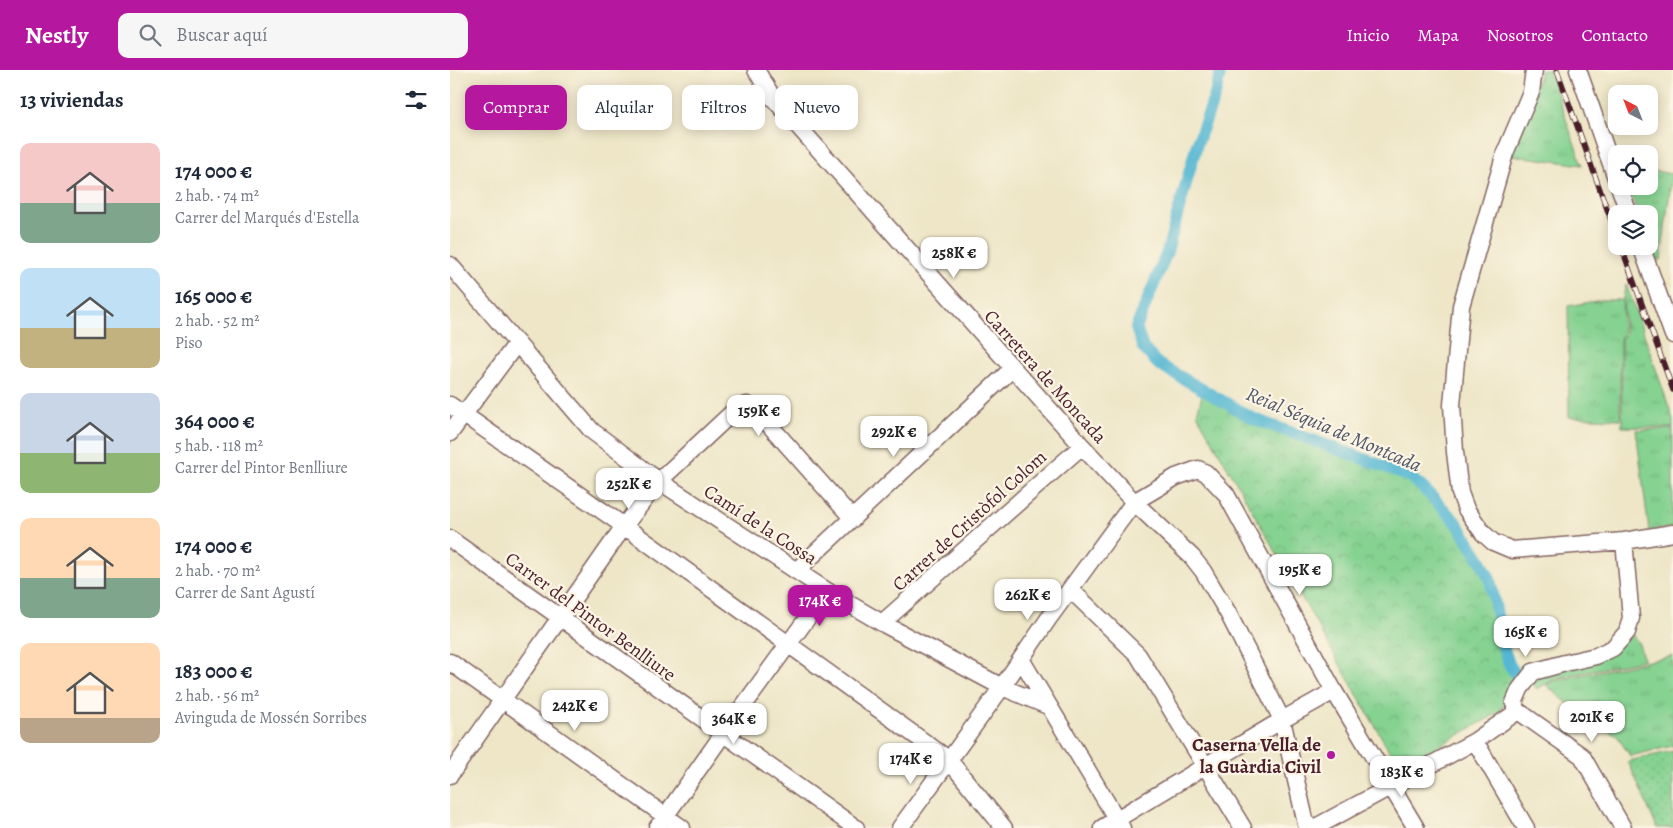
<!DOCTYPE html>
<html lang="es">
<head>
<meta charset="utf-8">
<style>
  :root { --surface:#fff; --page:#f6f6f7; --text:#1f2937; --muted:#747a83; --accent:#b5179e }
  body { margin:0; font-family:Alegreya,serif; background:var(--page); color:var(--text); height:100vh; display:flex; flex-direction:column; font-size:19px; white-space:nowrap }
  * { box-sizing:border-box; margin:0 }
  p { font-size:16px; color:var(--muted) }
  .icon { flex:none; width:28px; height:28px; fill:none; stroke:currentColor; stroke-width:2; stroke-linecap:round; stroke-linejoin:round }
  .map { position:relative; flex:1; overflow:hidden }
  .panel { display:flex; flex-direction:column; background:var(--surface); width:450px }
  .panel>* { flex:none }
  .hud { position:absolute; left:15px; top:15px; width:475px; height:45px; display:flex; gap:10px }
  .needle { width:32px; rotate:318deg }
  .buttons { position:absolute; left:1158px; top:15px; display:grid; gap:10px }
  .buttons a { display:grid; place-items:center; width:50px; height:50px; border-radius:10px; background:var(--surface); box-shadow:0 2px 12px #0003; font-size:25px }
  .price { position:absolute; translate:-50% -42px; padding:0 11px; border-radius:10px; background:#fff; color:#222; font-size:16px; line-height:32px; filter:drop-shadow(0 1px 2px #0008) }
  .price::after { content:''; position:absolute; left:50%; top:30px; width:15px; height:11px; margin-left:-8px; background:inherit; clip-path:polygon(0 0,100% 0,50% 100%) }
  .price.on { background:var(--accent); color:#fff }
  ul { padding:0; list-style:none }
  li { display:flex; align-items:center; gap:15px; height:125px; padding:0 20px }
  li span { display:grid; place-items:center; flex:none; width:140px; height:100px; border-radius:10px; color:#555 }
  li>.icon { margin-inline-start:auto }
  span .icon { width:60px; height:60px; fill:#fffc; stroke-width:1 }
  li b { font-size:21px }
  h2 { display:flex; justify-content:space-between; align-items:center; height:60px; padding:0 20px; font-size:21px }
  .pill { padding:0 18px; border-radius:10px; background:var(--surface); box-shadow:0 2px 12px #0003; font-size:18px; line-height:45px }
  .pill.on { background:var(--accent); color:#fff }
  header { display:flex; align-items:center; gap:30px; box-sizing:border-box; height:70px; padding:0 25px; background:var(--accent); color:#fff }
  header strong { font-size:24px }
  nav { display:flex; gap:28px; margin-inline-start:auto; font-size:18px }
  .search { width:350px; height:45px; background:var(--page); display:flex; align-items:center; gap:12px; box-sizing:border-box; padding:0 18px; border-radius:10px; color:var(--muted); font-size:19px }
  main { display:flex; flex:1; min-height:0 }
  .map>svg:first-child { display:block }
  .grass { fill:url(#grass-tufts); stroke:#68785e }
  .park { fill:url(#park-crowns); stroke:#68785e }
  .garden { fill:url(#garden-dots); stroke:#68785e }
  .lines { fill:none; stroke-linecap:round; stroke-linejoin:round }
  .canal { stroke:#55b7d3; stroke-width:12 }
  .minor-casing { stroke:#836562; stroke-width:19 }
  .minor { stroke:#fff; stroke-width:16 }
  .rail-casing { stroke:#4a1f2b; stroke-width:5.5 }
  .rail { stroke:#fcf5e5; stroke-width:4; stroke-dasharray:11; stroke-linecap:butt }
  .poi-dot { fill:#b5179e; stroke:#fcf5e5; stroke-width:2 }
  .labels { text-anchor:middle; stroke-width:4.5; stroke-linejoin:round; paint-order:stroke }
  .street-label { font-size:19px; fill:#4a1f2b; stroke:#fcf5e5 }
  .poi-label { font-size:19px; font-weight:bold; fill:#4a1f2b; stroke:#fcf5e5; text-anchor:end }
  .water-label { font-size:20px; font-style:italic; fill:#4e5466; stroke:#fcf5e5 }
</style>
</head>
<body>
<header>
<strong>Nestly</strong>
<div class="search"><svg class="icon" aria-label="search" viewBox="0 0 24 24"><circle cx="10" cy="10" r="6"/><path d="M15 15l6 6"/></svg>Buscar aquí</div>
<nav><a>Inicio</a><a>Mapa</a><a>Nosotros</a><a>Contacto</a></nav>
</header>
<main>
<section class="panel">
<h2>13 viviendas<svg class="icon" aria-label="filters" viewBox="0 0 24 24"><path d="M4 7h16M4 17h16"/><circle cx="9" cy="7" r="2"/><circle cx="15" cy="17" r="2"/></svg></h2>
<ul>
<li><span style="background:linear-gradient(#f6c9c9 60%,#7fa58c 0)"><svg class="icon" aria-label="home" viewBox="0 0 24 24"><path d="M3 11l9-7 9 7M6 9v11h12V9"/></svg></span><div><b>174 000 €</b><p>2 hab. · 74 m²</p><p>Carrer del Marqués d'Estella</p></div></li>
<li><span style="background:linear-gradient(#bfe0f5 60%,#c2b280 0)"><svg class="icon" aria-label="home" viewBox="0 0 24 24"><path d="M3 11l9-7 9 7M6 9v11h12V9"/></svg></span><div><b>165 000 €</b><p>2 hab. · 52 m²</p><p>Piso</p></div></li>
<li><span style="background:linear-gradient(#c9d6e8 60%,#8fb573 0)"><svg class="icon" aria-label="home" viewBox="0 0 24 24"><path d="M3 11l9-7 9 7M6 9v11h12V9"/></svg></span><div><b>364 000 €</b><p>5 hab. · 118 m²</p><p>Carrer del Pintor Benlliure</p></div></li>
<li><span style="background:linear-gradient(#ffd9b3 60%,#7fa58c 0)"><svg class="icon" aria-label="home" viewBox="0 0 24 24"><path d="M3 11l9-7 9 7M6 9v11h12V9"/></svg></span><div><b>174 000 €</b><p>2 hab. · 70 m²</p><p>Carrer de Sant Agustí</p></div></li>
<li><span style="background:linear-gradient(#ffd9b3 75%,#b9a48a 0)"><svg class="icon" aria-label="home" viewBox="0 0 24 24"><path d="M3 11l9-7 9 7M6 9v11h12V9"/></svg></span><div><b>183 000 €</b><p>2 hab. · 56 m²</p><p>Avinguda de Mossén Sorribes</p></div></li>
</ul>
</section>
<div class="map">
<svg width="1223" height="758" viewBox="0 0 1223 758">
  <defs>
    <pattern id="grass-tufts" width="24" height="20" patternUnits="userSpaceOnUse" patternTransform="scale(1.25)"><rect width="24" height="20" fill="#85d291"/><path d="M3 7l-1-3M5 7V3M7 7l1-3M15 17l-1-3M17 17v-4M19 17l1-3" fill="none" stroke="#74b47d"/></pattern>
    <pattern id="park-crowns" width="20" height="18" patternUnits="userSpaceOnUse" patternTransform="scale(1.25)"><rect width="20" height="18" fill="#85d291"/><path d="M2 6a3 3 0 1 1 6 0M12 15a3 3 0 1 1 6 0" fill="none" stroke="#74b47d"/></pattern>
    <pattern id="garden-dots" width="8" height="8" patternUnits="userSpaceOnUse" patternTransform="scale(1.25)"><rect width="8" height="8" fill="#85d291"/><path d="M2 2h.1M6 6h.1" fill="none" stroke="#74b47d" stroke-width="1.8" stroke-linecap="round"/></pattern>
  </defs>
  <rect width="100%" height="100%" fill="#fcf5e5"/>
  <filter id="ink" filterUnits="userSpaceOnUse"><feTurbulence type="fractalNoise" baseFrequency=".02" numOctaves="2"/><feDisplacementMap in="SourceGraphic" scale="10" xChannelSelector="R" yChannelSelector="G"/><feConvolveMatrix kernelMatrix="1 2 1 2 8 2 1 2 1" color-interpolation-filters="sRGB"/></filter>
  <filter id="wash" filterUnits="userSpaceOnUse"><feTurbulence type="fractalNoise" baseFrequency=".0096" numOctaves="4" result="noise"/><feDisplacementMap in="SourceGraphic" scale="20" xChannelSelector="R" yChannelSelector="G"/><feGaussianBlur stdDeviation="1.12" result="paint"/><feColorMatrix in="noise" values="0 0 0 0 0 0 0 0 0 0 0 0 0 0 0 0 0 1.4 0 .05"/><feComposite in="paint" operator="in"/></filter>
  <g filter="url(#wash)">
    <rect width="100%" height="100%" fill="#eee6c7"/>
    <path class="grass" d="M1091,0h8l33,95 -71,-10z
      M1199,100l23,4 -11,86h-5l-7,-18v-28h-11l-10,-28h21z
      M1176,214l18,50 29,85v9l-51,-1 -1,-88 4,-5 -2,-36z
      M1152,230h20l1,33 -3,6v80l-51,-2 -1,-111z
      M1223,359v98l-24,4 -13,-101z
      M1182,565c8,7 9,15 11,25l-86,18 -20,11 -5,-5 7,-7z
      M1223,586v90l-43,10 -12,-19 -40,-25 -32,-27 11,-5z"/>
    <path class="park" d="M752,325l48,28 124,43 34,14 37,33 33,48 9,20 13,65 8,20 7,13 -15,33 -101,56 -202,-354z"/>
    <path class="garden" d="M1223,681v77h-16l-29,-67z"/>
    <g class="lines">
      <path class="canal" d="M771,0l-6,25 -18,49 -30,108 -31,76 7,20 15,16 96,55 121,44 35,14 12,10 35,36 24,38 9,18 13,67 6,18 10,15"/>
    </g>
  </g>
  <g filter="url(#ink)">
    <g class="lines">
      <defs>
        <path id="minor" d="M306,0l17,28 309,348 52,56 58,55 11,14 25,42 54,107 25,108
          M1084,0l-3,22 -26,61 -44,153 -9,99 3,47 5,41 6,16 17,24 10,9 19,8 112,-9 49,-8
          M1128,0l38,108
          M1169,116l10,28
          M1191,176l32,89
          M0,195l142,166 67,50 168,110 55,32 120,64 46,19
          M0,335l174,121 324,233 56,69
          M0,363l67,-90
          M0,469l406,289
          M347,500l216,-202
          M620,519l68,66 105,173
          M432,553l200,-177
          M571,589l101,169
          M0,592l232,166
          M1068,641l-4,-8 6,-14 13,-17 32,-9 31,-7 17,-8 14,-16 4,-14 -7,-77
          M1068,641l64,45 41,72
          M1025,671l51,87
          M0,705l174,-249 35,-45 75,-70 13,-6 9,5 97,109
          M207,758l66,-94 104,-143
          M450,758l102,-141 47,-69 85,-116 42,-25 22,-8 8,4 20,21 108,197 82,137
          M652,758l180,-108 52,-29
          M864,758l161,-87 43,-30"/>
      </defs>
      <use href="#minor" class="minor-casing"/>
      <use href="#minor" class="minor"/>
      <defs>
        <path id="rail" d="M1107,0l59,164
          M1171,176l52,144"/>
      </defs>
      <use href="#rail" class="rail-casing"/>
      <use href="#rail" class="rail"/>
    </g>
  </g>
  <circle class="poi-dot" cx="881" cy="685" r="5"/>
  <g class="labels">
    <g class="street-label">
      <text transform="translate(596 306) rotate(48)" y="7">Carretera de Moncada</text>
      <text transform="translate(519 450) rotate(-42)" y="7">Carrer de Cristòfol Colom</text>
      <text transform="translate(311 454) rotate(33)" y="7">Camí de la Cossa</text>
      <text transform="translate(141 546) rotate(36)" y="7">Carrer del Pintor Benlliure</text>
    </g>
    <g class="poi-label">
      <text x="871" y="681">Caserna Vella de<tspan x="871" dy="22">la Guàrdia Civil</tspan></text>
    </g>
    <g class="water-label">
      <text transform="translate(884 359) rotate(23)" y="7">Reial Séquia de Montcada</text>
    </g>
  </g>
</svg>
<div class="buttons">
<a><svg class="needle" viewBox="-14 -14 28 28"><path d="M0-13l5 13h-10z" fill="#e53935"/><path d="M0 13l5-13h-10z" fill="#747a83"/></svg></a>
<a><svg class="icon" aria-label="locate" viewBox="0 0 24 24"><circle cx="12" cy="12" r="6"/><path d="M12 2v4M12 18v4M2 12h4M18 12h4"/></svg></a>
<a><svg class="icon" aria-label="layers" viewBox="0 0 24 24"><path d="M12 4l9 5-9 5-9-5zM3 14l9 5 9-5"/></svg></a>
</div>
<b class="price" style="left:504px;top:209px">258K €</b>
<b class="price" style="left:309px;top:367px">159K €</b>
<b class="price" style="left:444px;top:388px">292K €</b>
<b class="price" style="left:179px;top:440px">252K €</b>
<b class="price" style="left:850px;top:526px">195K €</b>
<b class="price" style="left:578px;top:551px">262K €</b>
<b class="price on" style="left:370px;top:557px">174K €</b>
<b class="price" style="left:1076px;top:588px">165K €</b>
<b class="price" style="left:125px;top:662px">242K €</b>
<b class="price" style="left:1142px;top:673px">201K €</b>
<b class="price" style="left:284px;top:675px">364K €</b>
<b class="price" style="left:461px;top:715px">174K €</b>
<b class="price" style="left:952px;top:728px">183K €</b>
<div class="hud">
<a class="pill on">Comprar</a>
<a class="pill">Alquilar</a>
<a class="pill">Filtros</a>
<a class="pill">Nuevo</a>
</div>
</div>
</main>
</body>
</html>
